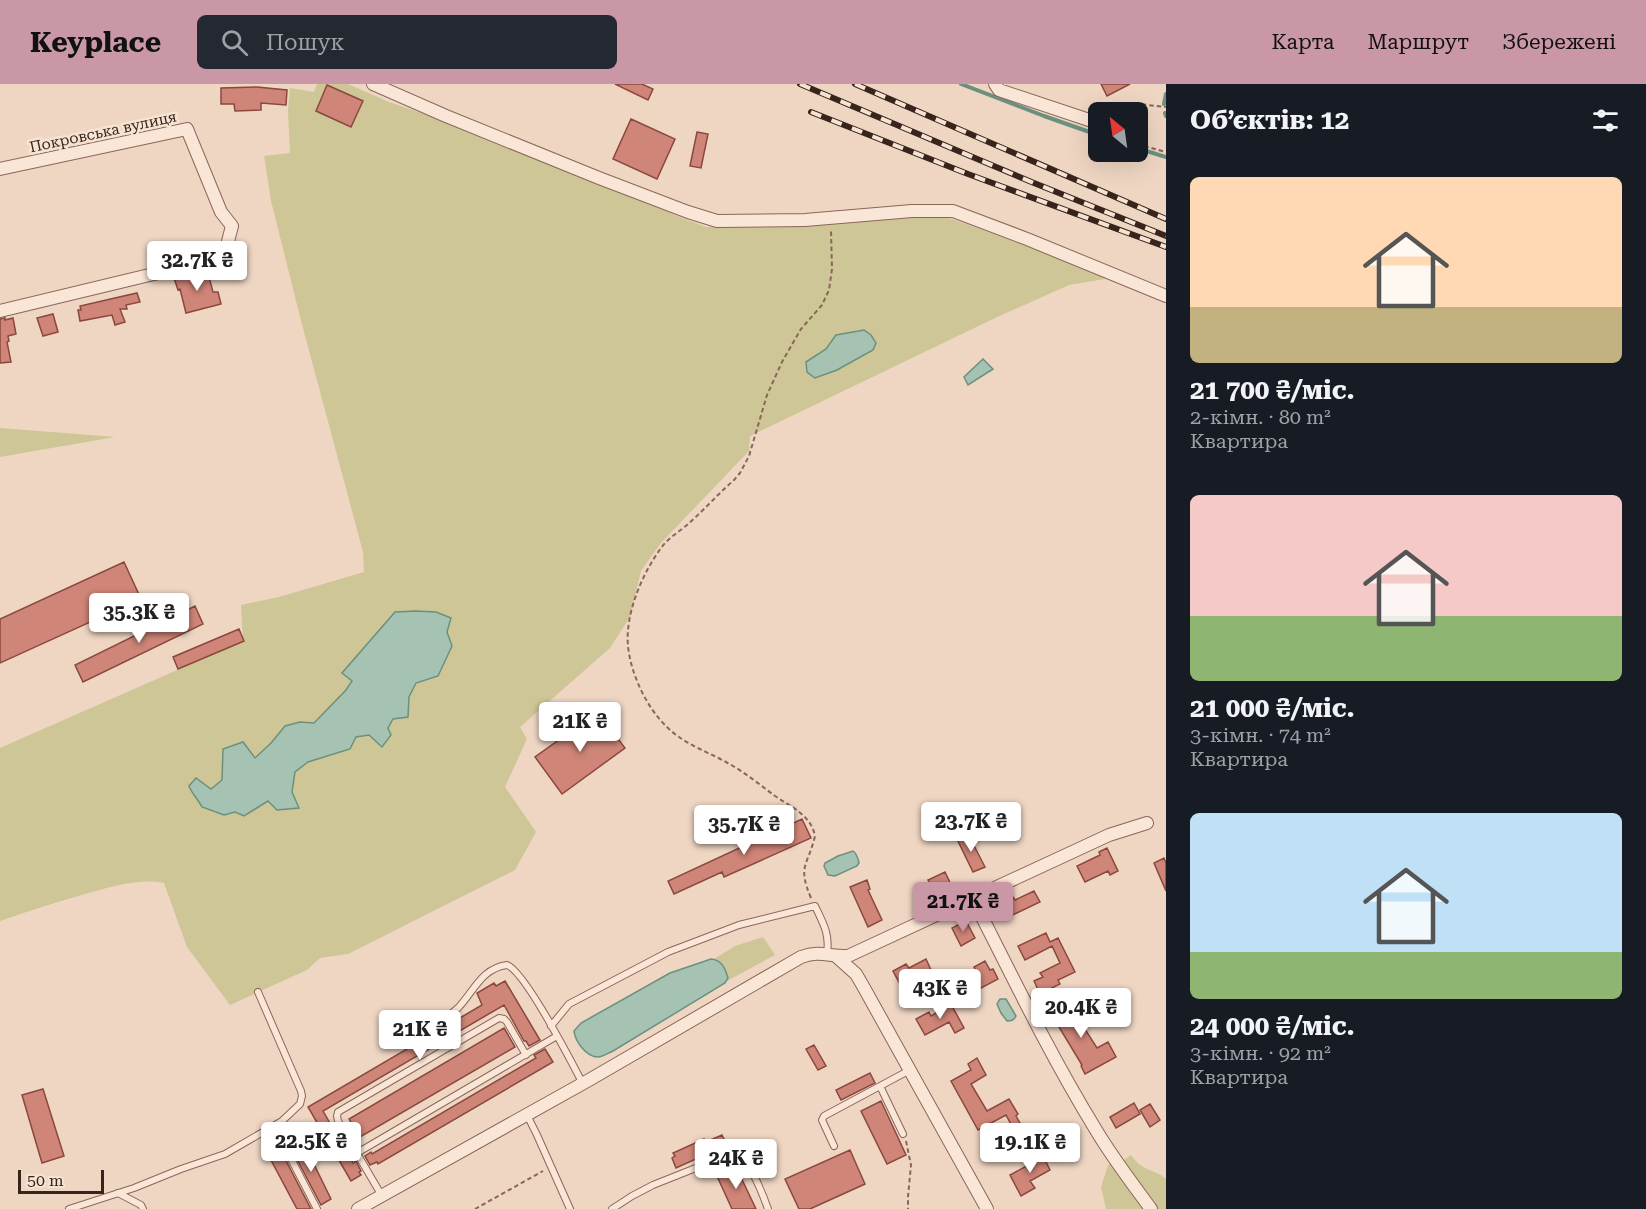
<!DOCTYPE html>
<html lang="uk">
<head>
<meta charset="utf-8">
<style>
  :root { --surface:#171b24; --page:#242831; --text:#f1f3f6; --muted:#9ea1a6; --accent:#ca97a7 }
  body { margin:0; font-family:"Roboto Serif",serif; background:var(--page); color:var(--text); height:100vh; display:flex; flex-direction:column; font-size:22px; white-space:nowrap }
  * { box-sizing:border-box; margin:0 }
  p { font-size:20px; color:var(--muted) }
  .icon { flex:none; width:33px; height:33px; fill:none; stroke:currentColor; stroke-width:2; stroke-linecap:round; stroke-linejoin:round }
  .map { position:relative; flex:1; overflow:hidden }
  .panel { display:flex; flex-direction:column; background:var(--surface); width:480px }
  .panel>* { flex:none }
  .needle { width:39px; rotate:331deg }
  .fabs { position:absolute; left:1088px; top:18px; display:grid; gap:12px }
  .fabs a { display:grid; place-items:center; width:60px; height:60px; border-radius:9px; background:var(--surface); box-shadow:0 6px 24px #0002; font-size:30px }
  .scale { position:absolute; left:18px; bottom:15px; width:86px; box-sizing:border-box; padding-left:6px; border:3px solid #39241d; border-top:0; font-size:16px; line-height:21px; white-space:nowrap; color:#39241d; -webkit-text-stroke:4px #f7e3d2; paint-order:stroke }
  .price { position:absolute; translate:-50% -51px; padding:0 14px; border-radius:6px; background:#fff; color:#222; font-size:20px; line-height:39px; filter:drop-shadow(0 2px 3px #0008) }
  .price::after { content:''; position:absolute; left:50%; top:36px; width:18px; height:14px; margin-left:-9px; background:inherit; clip-path:polygon(0 0,100% 0,50% 100%) }
  .price.current { background:var(--accent); color:#111 }
  ul { padding:0; list-style:none }
  li { display:grid; align-content:center; gap:12px; height:318px; padding:0 24px }
  li span { display:grid; place-items:center; height:186px; border-radius:9px; color:#555 }
  li>.icon { margin-inline-start:auto }
  span .icon { width:108px; height:108px; fill:#fffc; stroke-width:1 }
  li b { font-size:26px }
  h2 { display:flex; justify-content:space-between; align-items:center; height:72px; padding:0 24px; font-size:26px }
  header { display:flex; align-items:center; gap:36px; box-sizing:border-box; height:84px; padding:0 30px; background:var(--accent); color:#111 }
  header strong { font-size:28px }
  nav { display:flex; gap:33px; margin-inline-start:auto; font-size:21px }
  .search { width:420px; height:54px; background:var(--page); display:flex; align-items:center; gap:15px; box-sizing:border-box; padding:0 21px; border-radius:9px; color:var(--muted); font-size:22px }
  main { display:flex; flex:1; min-height:0 }
  .map>svg:first-child { display:block }
  .green { fill:#cec696; fill-rule:evenodd }
  .water { fill:#a5c2b2; stroke:#6b917e; stroke-width:1.5 }
  .lines { fill:none; stroke-linecap:round; stroke-linejoin:round }
  .stream { stroke:#6b917e; stroke-width:4 }
  .building { fill:#cf8577; stroke:#8a483e; stroke-width:1.5 }
  .service-casing { stroke:#8a6659; stroke-width:8 }
  .minor-casing { stroke:#8a6659; stroke-width:14 }
  .path { stroke:#8a6659; stroke-width:2; stroke-dasharray:4.5 3; stroke-linecap:butt }
  .service { stroke:#fae6d6; stroke-width:6 }
  .minor { stroke:#fae6d6; stroke-width:12 }
  .rail-casing { stroke:#39241d; stroke-width:6 }
  .rail { stroke:#f7e3d2; stroke-width:4; stroke-dasharray:11; stroke-linecap:butt }
  .labels { text-anchor:middle; stroke-width:5; stroke-linejoin:round; paint-order:stroke }
  .street-label { font-size:15px; fill:#39241d; stroke:#f7e3d2 }
</style>
</head>
<body>
<header>
<strong>Keyplace</strong>
<div class="search"><svg class="icon" aria-label="search" viewBox="0 0 24 24"><circle cx="10" cy="10" r="6"/><path d="M15 15l6 6"/></svg>Пошук</div>
<nav><a>Карта</a><a>Маршрут</a><a>Збережені</a></nav>
</header>
<main>
<div class="map">
<svg width="1166" height="1125" viewBox="0 0 1166 1125">
  <rect width="100%" height="100%" fill="#efd6c3"/>
  <path class="green" d="M317,0h31l41,18 56,19 153,61 84,36 24,9 239,-13 4,4 49,17 98,38 9,6 -36,6 -76,34 -243,117 -1,15 -89,93 -19,27 -11,46 -20,31 -90,79 7,12 -22,48 31,45 -21,38 -167,84 -28,4 -13,12 -77,35 -43,-58 -23,-64c-26,-5 -53,4 -79,11 -28,8 -57,17 -85,27v-173l243,-107 -2,-36 38,-8 85,-25 -1,-20 -63,-235 -29,-116 -7,-45 26,-3 -2,-42 2,-23 24,4zM876,259l-3,7 -36,20 -19,-17 8,-4zM416,527l20,1 15,6 -4,14 5,14 -14,30 -21,7 -8,14v12l-16,10 -5,9 -19,7 -13,2 -6,12 -42,13 -13,10 -3,20 7,16 -30,-7 -24,15 -10,-4 -11,3 -22,-8 -4,-8 57,-41 16,-15 14,-17 15,-4 14,1 32,-33 6,-10 -9,-7z
    M0,344l115,9 -115,20z
    M763,853l12,18 -48,26v-5l-13,-17 21,-13z
    M1131,1071c3,4 7,9 11,11 9,6 17,6 24,13v30h-10l-33,-48z
    M1112,1079l31,46h-37l-5,-22 7,-22z"/>
  <path class="water" d="M864,246l7,5 5,8 -3,7 -36,20 -22,8 -8,-6 -1,-10 20,-13 10,-14z
    M983,275l10,10 -25,16 -4,-8z
    M416,527l20,1 15,6 -4,14 5,14 -14,30 -22,7 -7,14 -1,20 -15,2 -5,9 3,7 -9,12 -13,-12 -13,2 -6,12 -42,13 -13,10 -3,20 7,16 -22,2 -9,-9 -24,15 -9,-4 -11,3 -22,-8c-4,-8 -10,-13 -13,-21l7,-8 15,11 11,-9 1,-31 20,-7 12,16 16,-15 14,-17 15,-4 14,1 32,-33 6,-9 -10,-8 53,-61z
    M853,767c4,3 5,7 6,12l-2,3 -22,10 -7,-1 -4,-9 1,-3 13,-7z
    M711,875c11,1 14,9 17,19l-3,5 -112,68c-5,2 -10,6 -15,6 -12,0 -23,-16 -24,-26l7,-8 89,-50z
    M1000,915h6l10,17c-2,4 -4,5 -9,5l-6,-8 -4,-9z"/>
  <g class="lines">
    <path class="stream" d="M961,0l83,32 54,19
      M1164,20l2,-10
      M1165,29l1,3
      M1137,64l29,9"/>
  </g>
  <path class="building" d="M615,0h27l11,5 -5,11z
    M1101,0h29l-23,12z
    M327,1l36,16 -12,26 -35,-16z
    M257,3l30,3 -1,15 -25,-2v7l-26,1 -1,-7h-13v-16z
    M631,35l44,20 -18,40 -44,-20z
    M697,48l11,2 -7,34 -11,-2z
    M207,186l6,22h5l3,12 -35,9 -6,-24 -2,1 -4,-12z
    M137,209l3,9 -14,3 1,4h-7l5,13 -10,3 -3,-10 -32,6 -2,-11h3l-1,-4z
    M53,230l5,18 -15,4 -6,-18z
    M5,234v2l8,-2 3,16 -8,2 1,5 -2,1 4,20 -11,1v-44z
    M124,478l17,37 -141,64v-44z
    M195,522l8,18 -120,58 -8,-17z
    M239,545l5,12 -66,28 -5,-12z
    M598,628l27,36 -63,46 -27,-37z
    M802,735l9,19 -87,39 -2,-5 -48,22 -6,-13z
    M968,750l17,33 -12,5 -16,-33z
    M1107,764l11,23 -8,4 -2,-4 -23,11 -8,-16 23,-11 -1,-3z
    M1164,774l2,5v28l-12,-28z
    M945,788l8,17 -16,8 -9,-17z
    M867,796l3,9 -2,1 14,30 -14,7 -18,-40z
    M1034,807l6,11 -36,17 -6,-14 15,-8 2,3z
    M966,837l9,17 -14,8 -9,-18z
    M1046,849l4,9 8,-4 17,34 -17,8 2,4 -20,10 -6,-13 9,-4 -3,-4 20,-10 -8,-17 -27,14 -7,-14z
    M926,875l5,11 -30,16 -8,-15 13,-7 3,4z
    M985,877l5,9 3,-1 5,10 -28,15 -4,-9 13,-8 -5,-10z
    M505,897l35,59 -11,6 -3,-5h-2l-20,-36 -181,106 30,52 3,-2 5,10 -2,1 2,3 -10,6 -43,-74 174,-102 -5,-12 17,-10 2,3z
    M1073,918l4,8 -3,2 23,36 11,-6 8,15 -31,17 -4,-8 1,-1 -26,-43 -6,4 -5,-9z
    M951,920l13,24 -9,5 -6,-11 -24,13 -9,-16 13,-7 2,4z
    M504,944l11,19 -155,90 -11,-18z
    M814,961l12,21 -8,4 -12,-21z
    M545,965l8,13 -175,102 -1,-2 -7,3 -5,-9 6,-4 1,2 164,-96 -2,-3z
    M977,974l9,17 -15,9 16,27 22,-12 9,15 -2,2 14,25 -35,19 -7,-13 27,-15 -9,-17 -28,15 -27,-49 20,-11 -3,-6z
    M870,989l5,10 -34,17 -5,-10z
    M43,1005l21,67 -22,7 -20,-68z
    M881,1017l25,54 -19,9 -26,-53z
    M1134,1019l6,11 -24,14 -6,-11z
    M1150,1020l10,16 -10,7 -10,-17z
    M722,1051l5,10 -51,23 -4,-10 3,-2 -2,-3 31,-14 2,3z
    M272,1056l8,14 2,-1 29,56h-14l-34,-64z
    M303,1058l28,57 -10,6 -30,-57z
    M850,1066l15,34 -55,25h-11l-14,-30z
    M1040,1066l10,20 -20,11 5,7 -14,8 -11,-21 24,-13 -4,-6z
    M736,1083l20,42h-24l-15,-33z"/>
  <g class="lines">
    <defs>
      <path id="service" d="M551,942l18,-22 99,-52 71,-27 76,-19c8,17 15,28 12,47
        M400,957c20,-8 42,-18 58,-33 16,-17 24,-40 49,-43 18,6 65,98 76,119
        M880,1002l23,48
        M527,1031l10,20 33,74
        M274,1042l43,83
        M834,1062l-12,-26 2,-4 86,-46
        M357,1069l200,-117
        M118,1109l23,12 2,4
        M382,1112l-44,-75 -1,-5 1,-4 161,-94 5,1 3,3 19,33
        M69,1125l65,-21 47,-19 44,-15 57,-33 18,-17 2,-8 -1,-5 -43,-99
        M612,1125l20,-13 21,-11 83,-33c15,11 26,40 32,57"/>
      <path id="minor" d="M373,0l73,32 153,62 89,34 29,9 88,-1 107,-9h41l74,28 139,57
        M995,0l4,6 96,32
        M0,85l187,-40 34,83 11,14 -6,23 -10,10 -216,52
        M973,815c39,77 77,156 123,231 16,27 36,53 55,79
        M837,873l19,17 7,12 124,223
        M358,1125l231,-129 212,-123c20,-7 28,0 47,-1l261,-121 38,-12"/>
    </defs>
    <use href="#service" class="service-casing"/>
    <use href="#minor" class="minor-casing"/>
    <path class="path" d="M1121,28l18,-8 27,3
      M1137,60l29,8
      M811,814c-14,-33 -3,-32 4,-62 -4,-21 -24,-29 -40,-40 -16,-12 -32,-25 -49,-34 -20,-11 -42,-18 -59,-35 -20,-19 -36,-52 -39,-81 -3,-32 14,-72 33,-98 7,-10 18,-16 27,-24 16,-14 30,-30 46,-44l6,-7 9,-17 18,-61 15,-33 19,-33 21,-24 7,-15 3,-21 -1,-39
      M906,1057l5,24 -3,32v12
      M475,1125l68,-38"/>
    <use href="#service" class="service"/>
    <use href="#minor" class="minor"/>
    <defs>
      <path id="rail" d="M800,0l234,99 132,53
        M855,0l311,135
        M811,28l157,62 198,73"/>
    </defs>
    <use href="#rail" class="rail-casing"/>
    <use href="#rail" class="rail"/>
  </g>
  <g class="labels">
    <g class="street-label">
      <text transform="translate(103 48) rotate(-12)" y="5">Покровська вулиця</text>
    </g>
  </g>
</svg>
<div class="fabs">
<a><svg class="needle" viewBox="-14 -14 28 28"><path d="M0-13l5 13h-10z" fill="#e53935"/><path d="M0 13l5-13h-10z" fill="#9ea1a6"/></svg></a>
</div>
<div class="scale">50 m</div>
<b class="price" style="left:197px;top:208px">32.7K ₴</b>
<b class="price" style="left:139px;top:560px">35.3K ₴</b>
<b class="price" style="left:580px;top:669px">21K ₴</b>
<b class="price" style="left:971px;top:769px">23.7K ₴</b>
<b class="price" style="left:744px;top:772px">35.7K ₴</b>
<b class="price current" style="left:963px;top:849px">21.7K ₴</b>
<b class="price" style="left:940px;top:936px">43K ₴</b>
<b class="price" style="left:1081px;top:955px">20.4K ₴</b>
<b class="price" style="left:420px;top:977px">21K ₴</b>
<b class="price" style="left:311px;top:1089px">22.5K ₴</b>
<b class="price" style="left:1030px;top:1090px">19.1K ₴</b>
<b class="price" style="left:736px;top:1106px">24K ₴</b>
</div>
<section class="panel">
<h2>Об’єктів: 12<svg class="icon" aria-label="filters" viewBox="0 0 24 24"><path d="M4 7h16M4 17h16"/><circle cx="9" cy="7" r="2"/><circle cx="15" cy="17" r="2"/></svg></h2>
<ul>
<li><span style="background:linear-gradient(#ffd9b3 70%,#c2b280 0)"><svg class="icon" aria-label="home" viewBox="0 0 24 24"><path d="M3 11l9-7 9 7M6 9v11h12V9"/></svg></span><div><b>21 700 ₴/міс.</b><p>2-кімн. · 80 m²</p><p>Квартира</p></div></li>
<li><span style="background:linear-gradient(#f6c9c9 65%,#8fb573 0)"><svg class="icon" aria-label="home" viewBox="0 0 24 24"><path d="M3 11l9-7 9 7M6 9v11h12V9"/></svg></span><div><b>21 000 ₴/міс.</b><p>3-кімн. · 74 m²</p><p>Квартира</p></div></li>
<li><span style="background:linear-gradient(#bfe0f5 75%,#8fb573 0)"><svg class="icon" aria-label="home" viewBox="0 0 24 24"><path d="M3 11l9-7 9 7M6 9v11h12V9"/></svg></span><div><b>24 000 ₴/міс.</b><p>3-кімн. · 92 m²</p><p>Квартира</p></div></li>
</ul>
</section>
</main>
</body>
</html>
